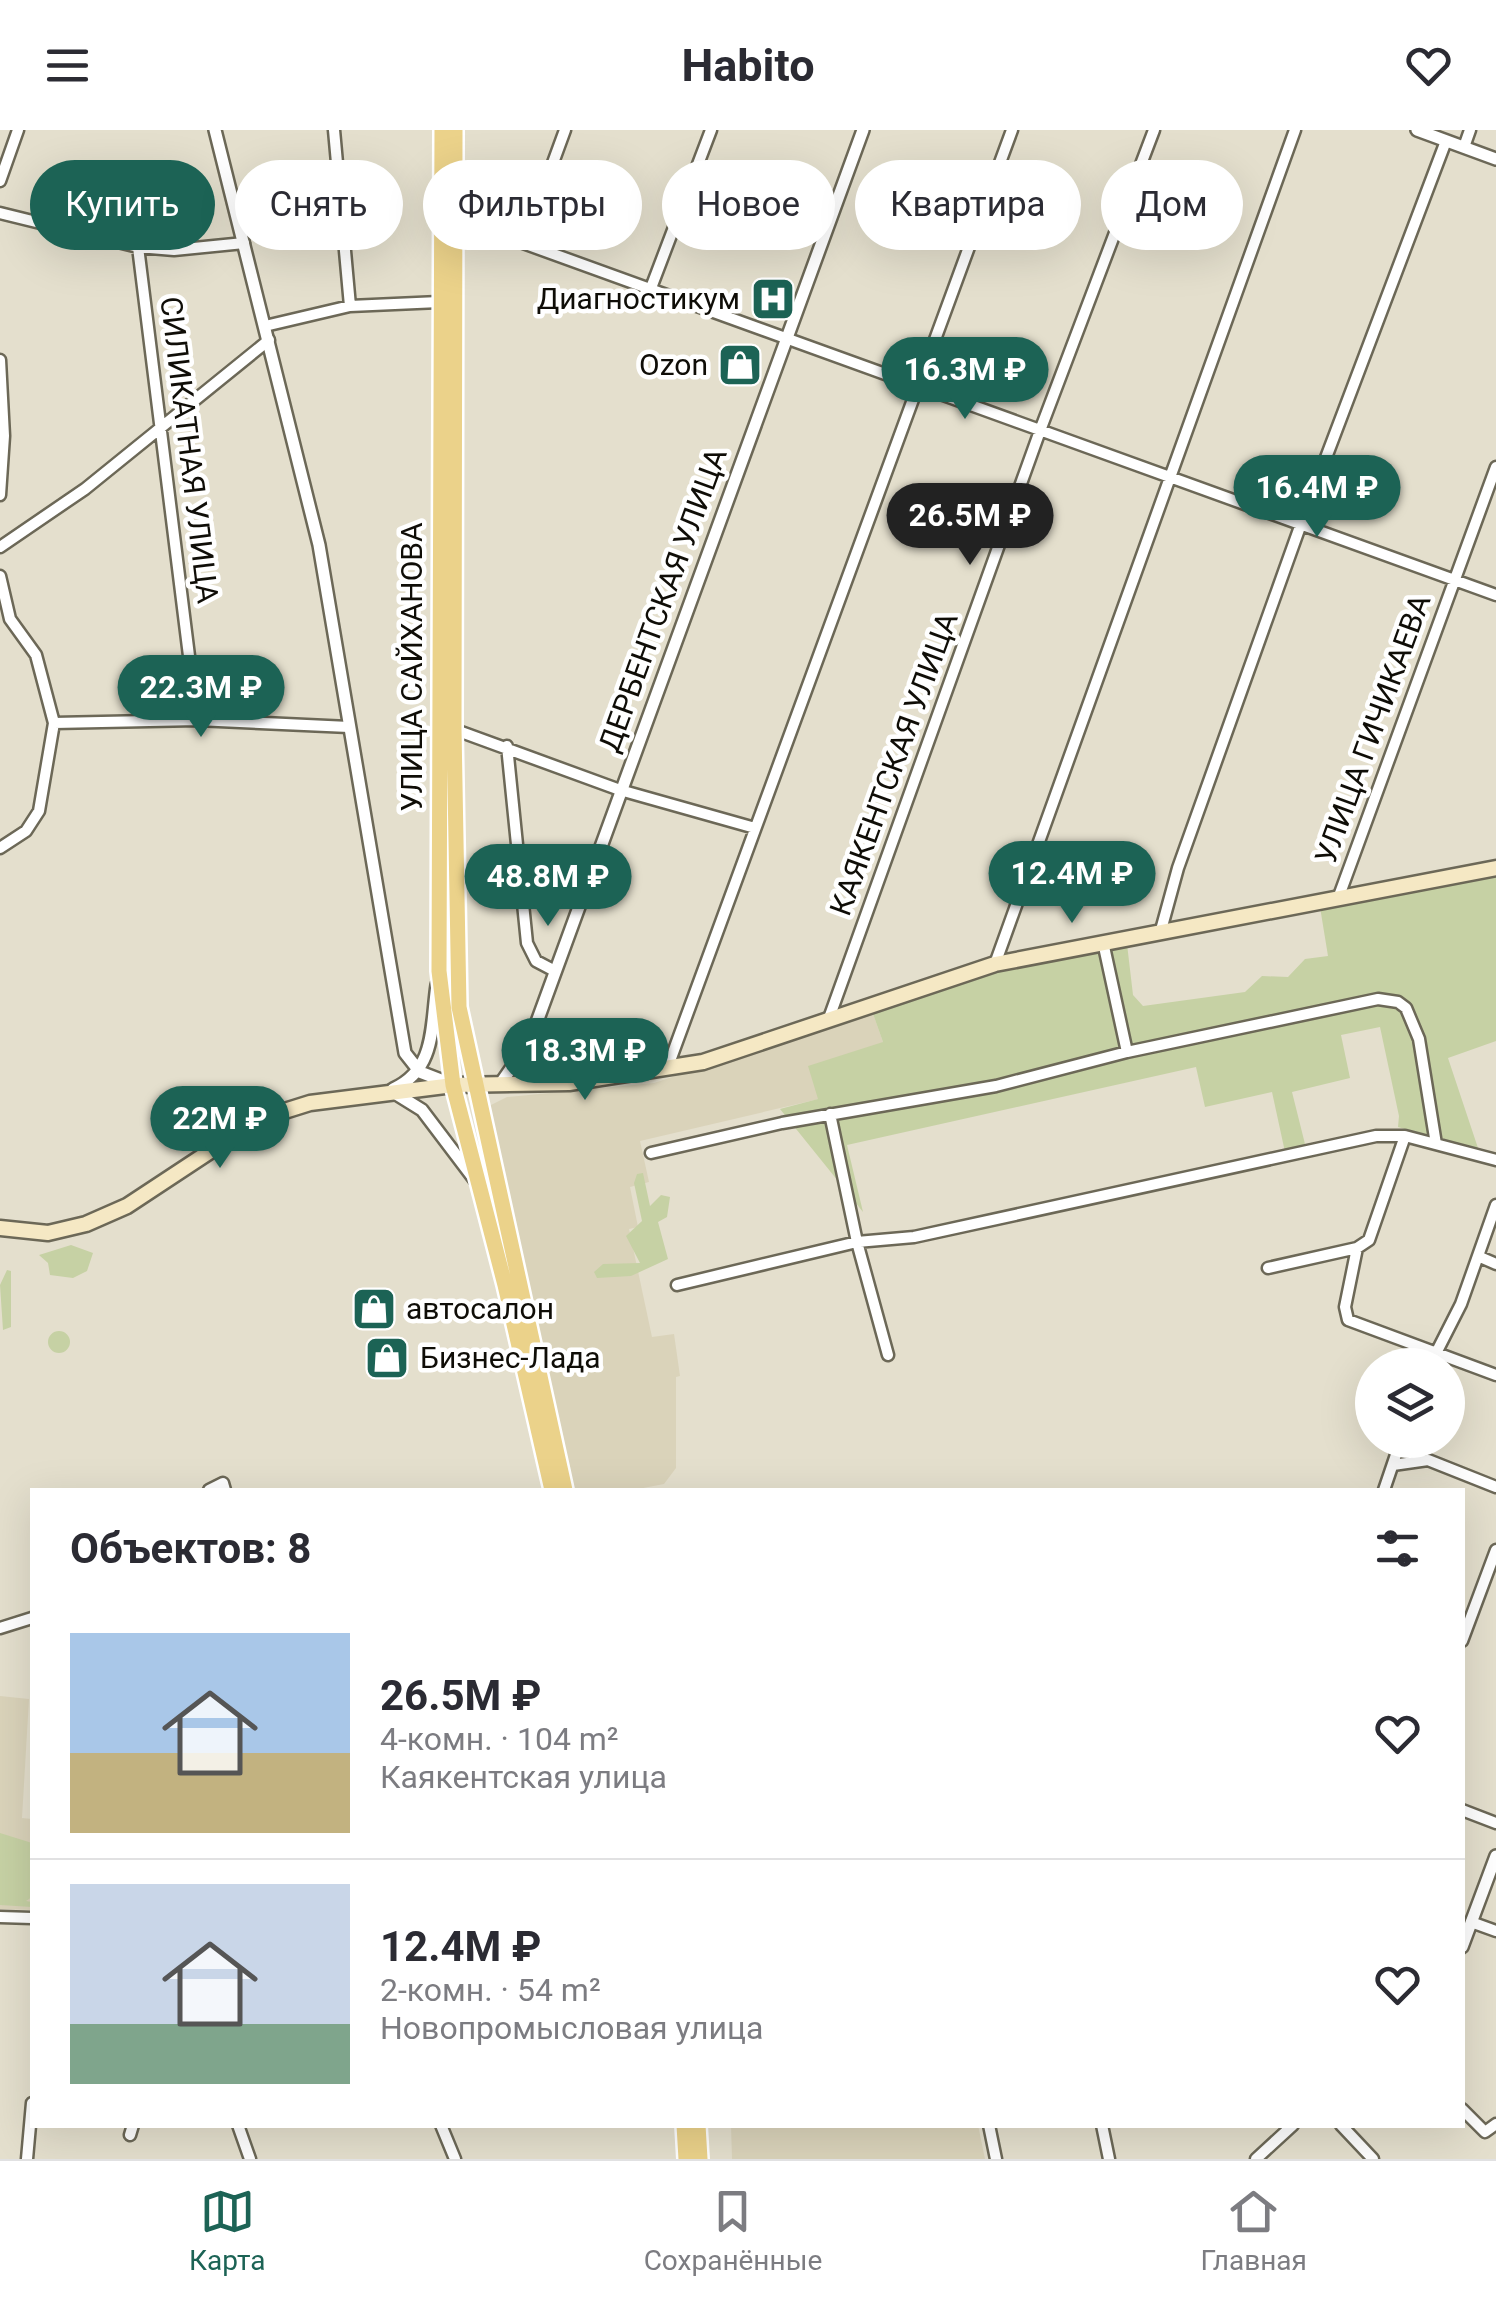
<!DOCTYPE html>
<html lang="ru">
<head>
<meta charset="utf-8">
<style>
  :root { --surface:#fff; --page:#f7f7f7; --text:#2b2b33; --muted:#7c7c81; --line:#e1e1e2; --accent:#1c6355 }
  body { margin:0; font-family:Roboto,sans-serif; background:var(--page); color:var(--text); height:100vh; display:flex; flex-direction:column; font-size:38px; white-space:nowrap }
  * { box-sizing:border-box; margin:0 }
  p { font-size:32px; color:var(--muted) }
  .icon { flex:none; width:55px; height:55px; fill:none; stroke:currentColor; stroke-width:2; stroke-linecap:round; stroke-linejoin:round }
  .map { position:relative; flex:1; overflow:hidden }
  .panel { position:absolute; left:30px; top:1358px; width:1435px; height:640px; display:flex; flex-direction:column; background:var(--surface); border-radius:0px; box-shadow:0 10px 40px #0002 }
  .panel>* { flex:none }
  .guide { position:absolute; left:30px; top:30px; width:1438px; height:90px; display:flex; gap:20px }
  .fabs { position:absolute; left:1355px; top:1218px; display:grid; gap:20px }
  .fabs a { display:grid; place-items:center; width:110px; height:110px; border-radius:50%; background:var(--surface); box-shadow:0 10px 40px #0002; font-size:50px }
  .price { position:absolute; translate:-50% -85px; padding:0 22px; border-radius:35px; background:var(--accent); color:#fff; font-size:32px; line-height:65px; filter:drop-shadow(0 2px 5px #0008) }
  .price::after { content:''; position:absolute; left:50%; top:60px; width:30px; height:22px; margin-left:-15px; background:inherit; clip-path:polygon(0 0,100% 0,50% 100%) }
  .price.active { background:#222; color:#fff }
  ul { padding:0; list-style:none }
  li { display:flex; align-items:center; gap:30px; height:250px; padding:0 40px }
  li+li { border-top:2px solid var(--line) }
  li span { display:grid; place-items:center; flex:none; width:280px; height:200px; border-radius:0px; color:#555 }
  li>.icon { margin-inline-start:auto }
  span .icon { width:120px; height:120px; fill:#fffc; stroke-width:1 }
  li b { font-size:42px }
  h2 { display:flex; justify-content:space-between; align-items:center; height:120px; padding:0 40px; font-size:42px }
  .pill { padding:0 35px; border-radius:45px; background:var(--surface); box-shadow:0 10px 40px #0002; font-size:35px; line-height:90px }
  .pill.active { background:var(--accent); color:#fff }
  header { display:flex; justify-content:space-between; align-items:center; height:130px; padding:0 40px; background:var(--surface); font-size:45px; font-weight:700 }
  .dock { display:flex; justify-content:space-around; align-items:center; height:140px; border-top:2px solid var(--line); background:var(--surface); font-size:28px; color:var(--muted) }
  .dock a { display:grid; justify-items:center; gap:5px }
  .dock .active { color:var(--accent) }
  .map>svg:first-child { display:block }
  .built { fill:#dad3ba }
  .green { fill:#c6d1a4 }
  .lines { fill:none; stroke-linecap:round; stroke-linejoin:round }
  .minor-casing { stroke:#6c6857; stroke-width:15 }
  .tertiary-casing { stroke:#6c6857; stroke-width:16 }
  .secondary-casing { stroke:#6c6857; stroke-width:19 }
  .primary-casing { stroke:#fff; stroke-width:20 }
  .minor { stroke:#fff; stroke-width:10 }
  .tertiary { stroke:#fff; stroke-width:11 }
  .secondary { stroke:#f5e8c4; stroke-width:14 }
  .primary { stroke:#ebd28a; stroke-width:15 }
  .labels { text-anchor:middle; stroke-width:9; stroke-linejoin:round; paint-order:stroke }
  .poi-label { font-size:30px; fill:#0f0d07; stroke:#fff; text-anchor:end }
  .street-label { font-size:30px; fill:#0f0d07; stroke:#fff }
</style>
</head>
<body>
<header><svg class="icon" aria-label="menu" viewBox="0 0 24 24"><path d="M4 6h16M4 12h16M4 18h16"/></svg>Habito<svg class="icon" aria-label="heart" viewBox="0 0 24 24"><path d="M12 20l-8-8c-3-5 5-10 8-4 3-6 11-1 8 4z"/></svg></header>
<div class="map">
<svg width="1496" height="2029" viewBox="0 0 1496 2029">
  <rect width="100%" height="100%" fill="#e4dfcd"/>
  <path class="built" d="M872,881l11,31 -64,57 -179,42 9,41 -19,5 8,40 -9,2 23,108 22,-3 6,42 -4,1v91l-12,16 -31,6h-61l-83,-384 18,-9 147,-14z
    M0,1566l29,3 -7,119 10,1v91l-32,-1z
    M731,1995h247l7,34h-253z"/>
  <path class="green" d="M1496,744v167l-48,17 31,93 -81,-24 1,-11 -19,-89 -39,8 9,43 -58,14 13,52 -20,8 -13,-60 -67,15 -9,-40 -349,78 16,67 -83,-103 38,-10 -10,-33 75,-24 -11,-31 127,-42 128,-25 6,51 10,11 102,-14 17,-16 26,1 17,-18 23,-3 -8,-49z
    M554,907l64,23 -4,7 -84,7z
    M643,1043l7,33 11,-11 9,2 -3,20 -9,5 10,37 -37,17 -34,2 -3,-6 9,-8 37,-1 -14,-27 16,-15 -8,-38 3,-9z
    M71,1115l22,8 -6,18 -14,7 -23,-3 -2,-12 -9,-8z
    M7,1140l4,1v56l-8,3 -3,-45z
    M48 1212a11 11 0 1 1 22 0a11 11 0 1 1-22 0Z
    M0,1703l32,10v54l-6,4 6,1v5l-32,-2z"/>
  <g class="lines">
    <defs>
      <path id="minor" d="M334,0l16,176
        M1464,17l6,-17
        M0,51l18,-51
        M0,83l138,34 36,3 70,-7
        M451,87l1045,378
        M524,112l41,-112
        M138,117l59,473
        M651,158l60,-158
        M265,196l85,-20 89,-4
        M0,230l4,76 -4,59
        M0,417l85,-58 184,-149
        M0,446l10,43 26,36 18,68 -15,88 -13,20 -26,17
        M54,593l143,-3 152,7
        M453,599l167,61 135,38
        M507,616l20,197 9,18 19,10
        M1339,766l157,-429
        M1161,800l17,-62 124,-347 144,-380
        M1103,812l24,110
        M995,834l300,-834
        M828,891l213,-593 113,-298
        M667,939l345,-939
        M830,984l27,128 57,-5 462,-101h29l91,24
        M651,1023l131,-30 214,-37 131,-34 251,-53 20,3 8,6 13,31 17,105
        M1357,1118l-12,59 3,13 148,55
        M1480,1127l16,7
        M1268,1138l89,-20 12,-8 36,-104
        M677,1155l180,-43 31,113
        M1430,1235l31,-61 35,-99
        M1393,1335l35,-5 68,27
        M209,1360l14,-7 2,7
        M1384,1360l17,-50
        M0,1498l32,-10
        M1462,1511l34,-91
        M1462,1680l34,13
        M0,1787l32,1
        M1471,1792l25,9
        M1462,1979l23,23 11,-8
        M238,1995l12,34
        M441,1995l14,34
        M989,1995l7,34
        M1102,1995l7,34
        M1341,1995l32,34
        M130,2005l3,-10
        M27,2029l5,-56
        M1256,2029l37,-34"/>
      <path id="tertiary" d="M215,0l104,415 86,508 15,19 31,12
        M1417,0l79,29
        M501,953l29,-42 333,-911
        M393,959c43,-19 38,-63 44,-104
        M393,962l29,18 53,70
        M1462,1817l34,-91"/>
      <path id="secondary" d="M0,1098l48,5 38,-9 41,-18 132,-87 51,-16 143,-18 116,-2 134,-21 292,-98 501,-96"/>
      <path id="primary" d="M442,0l-3,841 14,114 52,200 47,205
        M455,0l-1,599 5,278 106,483
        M684,1995l2,34
        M698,1995l2,34"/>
    </defs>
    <use href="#minor" class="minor-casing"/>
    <use href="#tertiary" class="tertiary-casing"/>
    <use href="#secondary" class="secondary-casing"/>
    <use href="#primary" class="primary-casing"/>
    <use href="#minor" class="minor"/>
    <use href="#tertiary" class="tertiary"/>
    <use href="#secondary" class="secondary"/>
    <use href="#primary" class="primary"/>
  </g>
  <defs>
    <symbol id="hospital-square" viewBox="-11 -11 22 22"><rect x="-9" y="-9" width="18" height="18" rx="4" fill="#1c6355" stroke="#fff"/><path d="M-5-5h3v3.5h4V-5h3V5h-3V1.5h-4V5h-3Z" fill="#fff"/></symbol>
    <symbol id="shop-square" viewBox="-11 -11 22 22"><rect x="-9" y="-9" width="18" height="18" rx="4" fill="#1c6355" stroke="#fff"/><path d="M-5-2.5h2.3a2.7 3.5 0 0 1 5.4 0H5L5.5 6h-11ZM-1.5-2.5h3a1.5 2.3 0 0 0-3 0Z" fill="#fff"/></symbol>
  </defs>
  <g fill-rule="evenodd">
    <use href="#hospital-square" x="748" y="144" width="50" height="50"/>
    <use href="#shop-square" x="715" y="210" width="50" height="50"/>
    <use href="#shop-square" x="349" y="1154" width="50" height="50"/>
    <use href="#shop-square" x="362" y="1203" width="50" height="50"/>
  </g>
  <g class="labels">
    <g class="poi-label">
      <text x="740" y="179">Диагностикум</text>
      <text x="708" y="245">Ozon</text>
      <text x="406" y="1189" text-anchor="start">автосалон</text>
      <text x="420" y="1238" text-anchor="start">Бизнес-Лада</text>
    </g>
    <g class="street-label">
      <text transform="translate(189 320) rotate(83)" y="10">СИЛИКАТНАЯ УЛИЦА</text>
      <text transform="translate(663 470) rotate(-70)" y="10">ДЕРБЕНТСКАЯ УЛИЦА</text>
      <text transform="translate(412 537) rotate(-90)" y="10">УЛИЦА САЙХАНОВА</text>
      <text transform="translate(1373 599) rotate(-70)" y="10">УЛИЦА ГИЧИКАЕВА</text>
      <text transform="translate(894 634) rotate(-70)" y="10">КАЯКЕНТСКАЯ УЛИЦА</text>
    </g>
  </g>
</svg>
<div class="fabs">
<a><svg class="icon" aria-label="layers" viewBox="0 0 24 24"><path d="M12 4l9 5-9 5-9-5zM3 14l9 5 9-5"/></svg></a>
</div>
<b class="price" style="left:965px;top:292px">16.3M ₽</b>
<b class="price" style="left:1317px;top:410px">16.4M ₽</b>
<b class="price active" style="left:970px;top:438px">26.5M ₽</b>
<b class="price" style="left:201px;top:610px">22.3M ₽</b>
<b class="price" style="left:1072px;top:796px">12.4M ₽</b>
<b class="price" style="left:548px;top:799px">48.8M ₽</b>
<b class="price" style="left:585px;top:973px">18.3M ₽</b>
<b class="price" style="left:220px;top:1041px">22M ₽</b>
<div class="guide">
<a class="pill active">Купить</a>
<a class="pill">Снять</a>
<a class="pill">Фильтры</a>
<a class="pill">Новое</a>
<a class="pill">Квартира</a>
<a class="pill">Дом</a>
</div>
<section class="panel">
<h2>Объектов: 8<svg class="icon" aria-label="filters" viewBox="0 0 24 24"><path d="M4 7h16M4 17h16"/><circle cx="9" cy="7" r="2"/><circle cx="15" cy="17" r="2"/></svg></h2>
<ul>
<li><span style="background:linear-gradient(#a9c7e8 60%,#c2b280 0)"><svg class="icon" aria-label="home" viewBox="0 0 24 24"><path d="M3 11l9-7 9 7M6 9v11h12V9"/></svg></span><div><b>26.5M ₽</b><p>4-комн. · 104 m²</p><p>Каякентская улица</p></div><svg class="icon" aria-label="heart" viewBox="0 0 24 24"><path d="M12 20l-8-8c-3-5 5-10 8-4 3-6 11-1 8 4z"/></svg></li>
<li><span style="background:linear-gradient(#c9d6e8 70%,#7fa58c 0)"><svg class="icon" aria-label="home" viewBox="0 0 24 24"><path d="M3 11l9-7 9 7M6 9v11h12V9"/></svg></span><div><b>12.4M ₽</b><p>2-комн. · 54 m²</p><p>Новопромысловая улица</p></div><svg class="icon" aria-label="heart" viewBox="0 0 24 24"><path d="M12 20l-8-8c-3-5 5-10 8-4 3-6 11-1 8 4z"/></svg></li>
</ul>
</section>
</div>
<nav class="dock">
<a class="active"><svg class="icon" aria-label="map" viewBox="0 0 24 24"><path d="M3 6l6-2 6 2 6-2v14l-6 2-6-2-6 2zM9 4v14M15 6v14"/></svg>Карта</a>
<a><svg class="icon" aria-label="saved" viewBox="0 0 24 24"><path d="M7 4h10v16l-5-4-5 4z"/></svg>Сохранённые</a>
<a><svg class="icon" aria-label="home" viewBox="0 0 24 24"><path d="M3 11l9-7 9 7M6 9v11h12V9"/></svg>Главная</a>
</nav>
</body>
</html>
